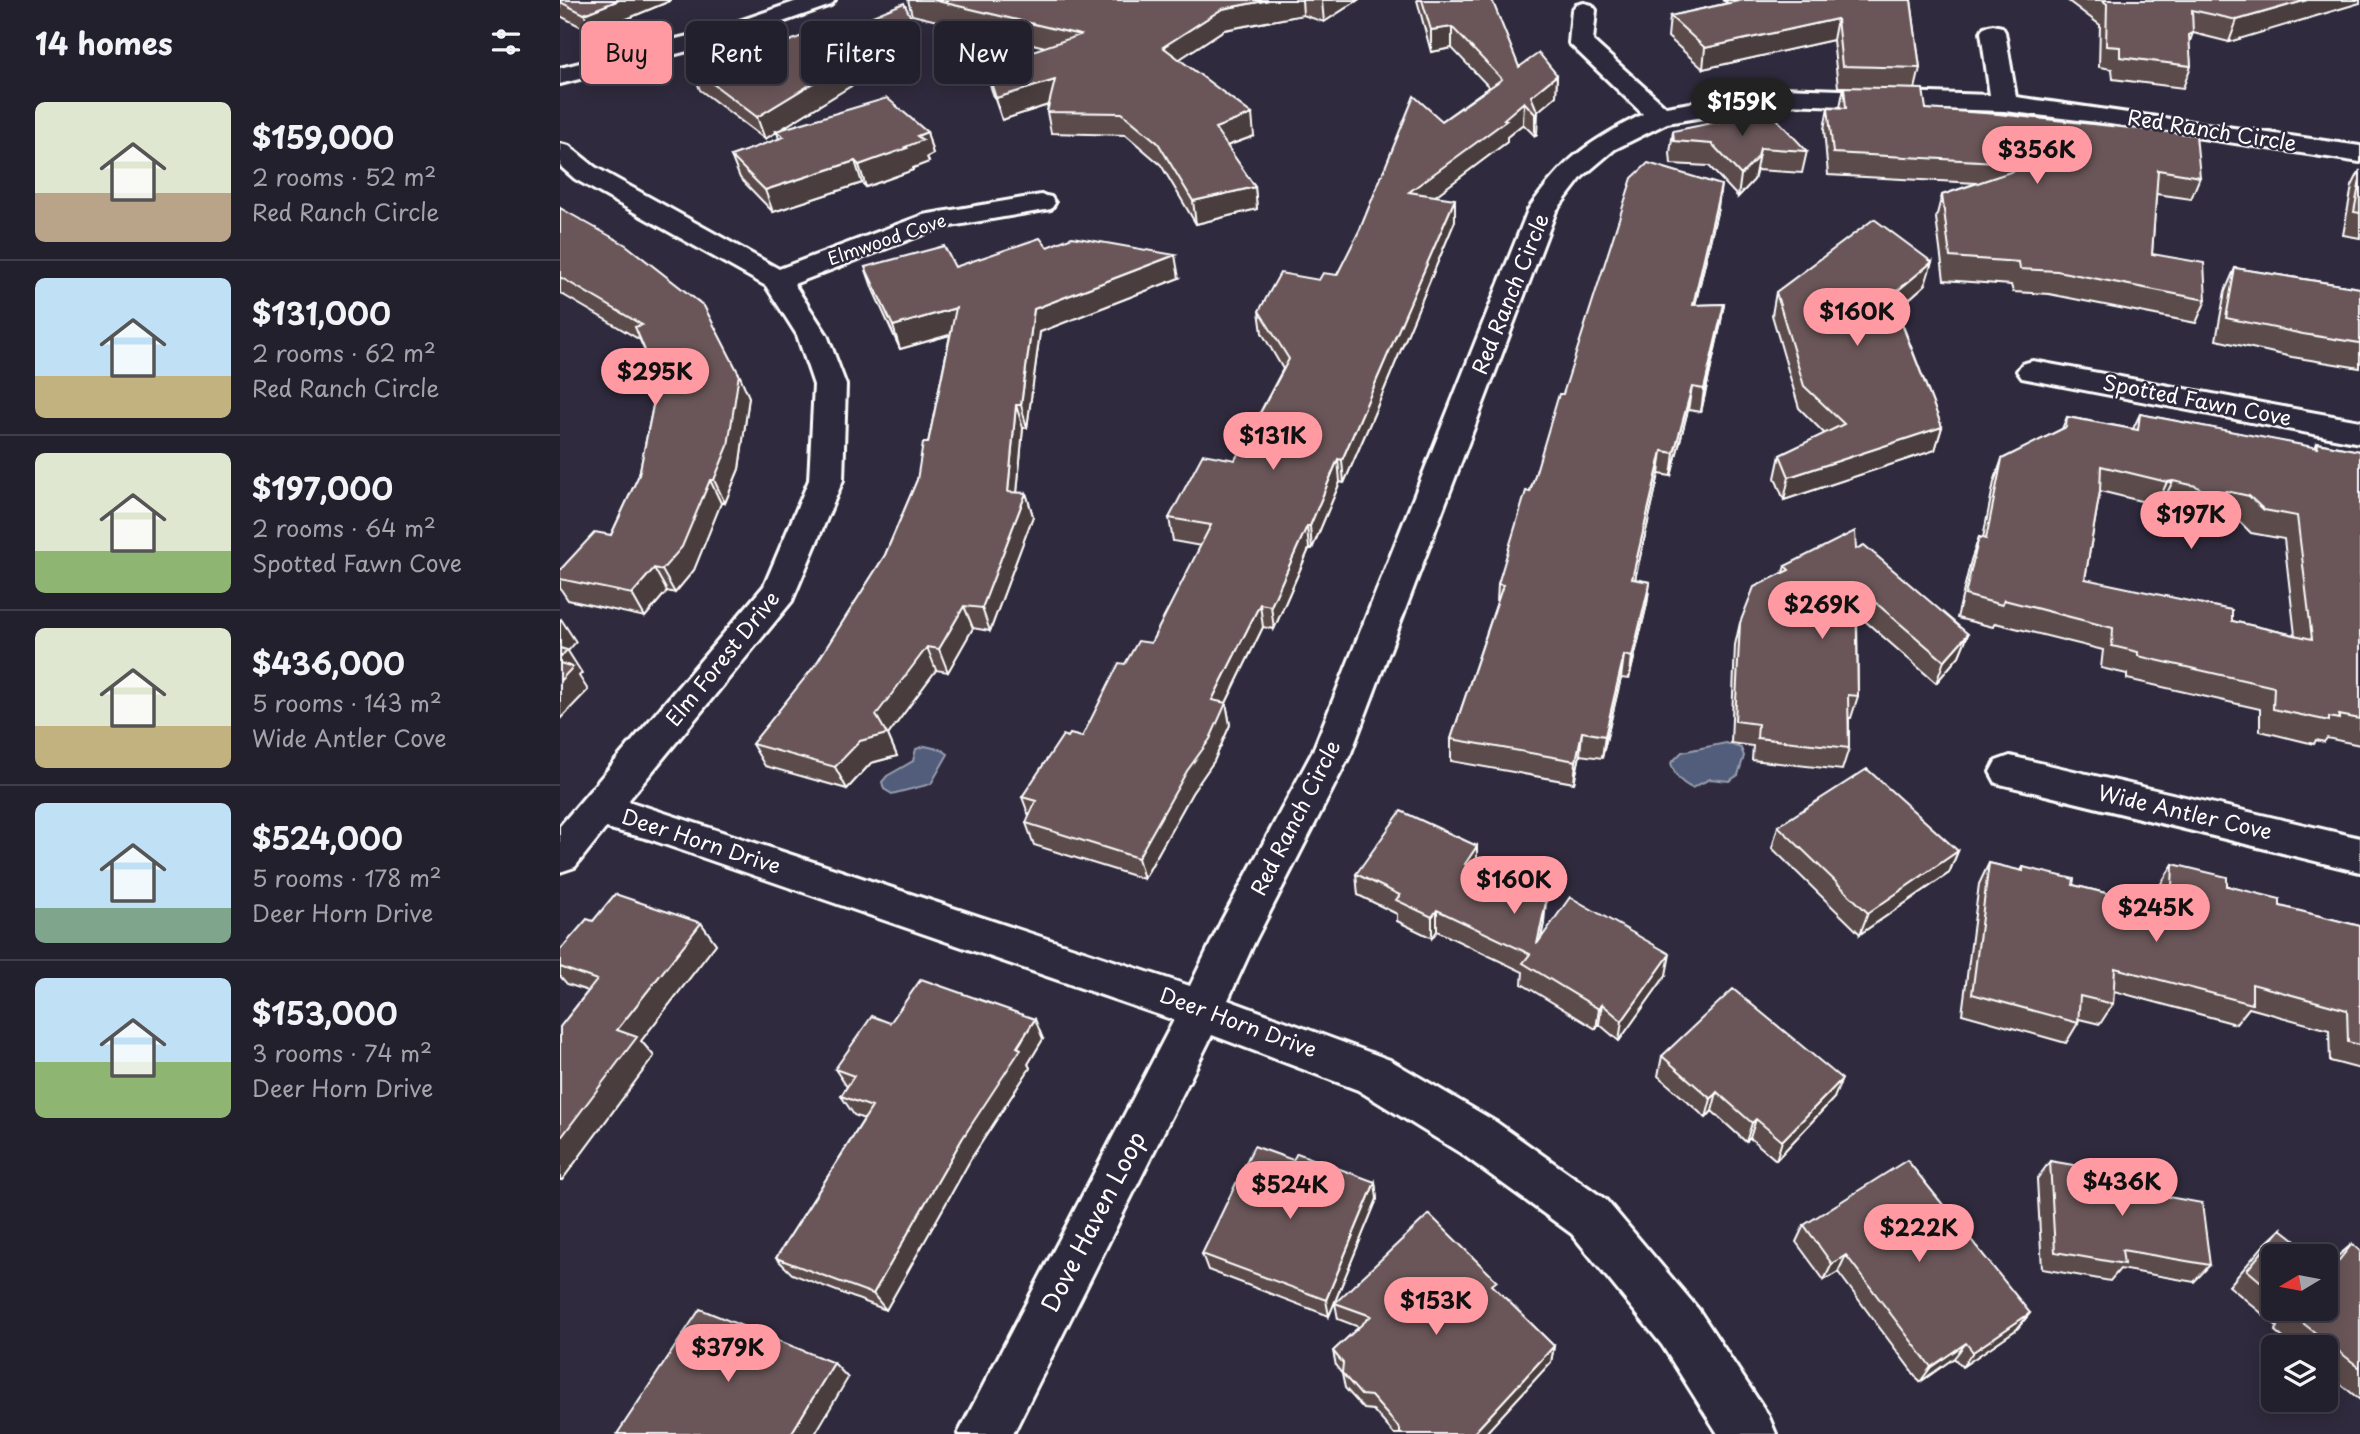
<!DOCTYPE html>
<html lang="en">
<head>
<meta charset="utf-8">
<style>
  :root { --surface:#23202e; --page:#2b2836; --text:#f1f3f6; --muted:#a3a3aa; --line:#403e4a; --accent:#ff9aa2 }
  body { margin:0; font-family:"Playpen Sans",sans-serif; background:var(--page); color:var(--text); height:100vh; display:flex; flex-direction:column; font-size:26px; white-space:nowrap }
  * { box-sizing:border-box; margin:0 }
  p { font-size:23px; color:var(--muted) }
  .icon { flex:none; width:38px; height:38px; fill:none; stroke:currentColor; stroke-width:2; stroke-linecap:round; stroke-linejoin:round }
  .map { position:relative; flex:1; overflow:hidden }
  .panel { display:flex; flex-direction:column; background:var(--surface); width:560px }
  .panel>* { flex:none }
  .guide { position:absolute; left:21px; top:21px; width:665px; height:63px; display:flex; gap:14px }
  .needle { width:46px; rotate:260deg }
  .buttons { position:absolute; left:1701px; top:1244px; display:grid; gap:14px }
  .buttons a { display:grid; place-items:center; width:77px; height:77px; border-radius:10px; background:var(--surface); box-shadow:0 4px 18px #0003,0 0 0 2px var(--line); font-size:35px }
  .price { position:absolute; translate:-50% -60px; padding:0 16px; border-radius:24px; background:var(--accent); color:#111; font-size:23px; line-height:46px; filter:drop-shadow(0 2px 4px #0008) }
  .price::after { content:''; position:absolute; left:50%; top:42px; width:21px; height:16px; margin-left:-10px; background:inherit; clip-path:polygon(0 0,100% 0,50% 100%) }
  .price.active { background:#222; color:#fff }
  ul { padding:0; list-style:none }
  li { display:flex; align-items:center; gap:21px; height:175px; padding:0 35px }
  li+li { border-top:2px solid var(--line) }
  li span { display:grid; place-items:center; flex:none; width:196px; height:140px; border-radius:10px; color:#555 }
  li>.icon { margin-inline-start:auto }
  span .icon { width:84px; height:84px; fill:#fffc; stroke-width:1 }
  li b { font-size:30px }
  h2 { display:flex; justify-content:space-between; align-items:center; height:84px; padding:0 35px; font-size:30px }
  .chip { padding:0 24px; border-radius:10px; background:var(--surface); box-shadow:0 4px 18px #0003,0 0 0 2px var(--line); font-size:24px; line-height:63px }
  .chip.active { background:var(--accent); color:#111 }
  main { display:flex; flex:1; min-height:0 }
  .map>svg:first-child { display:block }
  .water { fill:#515d7a; stroke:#979eaf; stroke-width:2 }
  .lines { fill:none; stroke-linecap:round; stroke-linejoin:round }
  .minor-casing { stroke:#fff; stroke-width:6 }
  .minor { fill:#2f2a3d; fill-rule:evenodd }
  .wall { fill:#5b4b4c; stroke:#fff; stroke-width:2; fill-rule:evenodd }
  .shaded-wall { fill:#4a3d3e; stroke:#fff; stroke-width:2 }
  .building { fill:#6a5758; stroke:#fff; stroke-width:2; fill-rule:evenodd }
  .labels { text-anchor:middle; stroke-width:5; stroke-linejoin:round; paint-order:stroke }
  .far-street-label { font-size:18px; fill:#fff; stroke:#2f2a3d }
  .street-label { font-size:21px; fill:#fff; stroke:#2f2a3d }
  .near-street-label { font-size:24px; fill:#fff; stroke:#2f2a3d }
</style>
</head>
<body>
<main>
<section class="panel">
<h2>14 homes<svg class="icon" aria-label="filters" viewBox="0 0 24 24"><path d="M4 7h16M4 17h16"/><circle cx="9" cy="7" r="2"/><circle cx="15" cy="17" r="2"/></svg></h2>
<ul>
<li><span style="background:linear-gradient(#dfe7d0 65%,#b9a48a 0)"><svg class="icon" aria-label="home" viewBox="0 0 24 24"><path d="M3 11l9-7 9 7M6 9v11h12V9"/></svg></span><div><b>$159,000</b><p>2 rooms · 52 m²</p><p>Red Ranch Circle</p></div></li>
<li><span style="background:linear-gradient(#bfe0f5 70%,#c2b280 0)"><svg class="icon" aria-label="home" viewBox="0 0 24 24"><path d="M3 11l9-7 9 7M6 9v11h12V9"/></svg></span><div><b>$131,000</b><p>2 rooms · 62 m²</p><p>Red Ranch Circle</p></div></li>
<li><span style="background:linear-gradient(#dfe7d0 70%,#8fb573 0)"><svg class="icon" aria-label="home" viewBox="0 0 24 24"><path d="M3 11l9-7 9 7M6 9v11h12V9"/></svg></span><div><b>$197,000</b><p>2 rooms · 64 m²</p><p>Spotted Fawn Cove</p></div></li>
<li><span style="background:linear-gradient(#dfe7d0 70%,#c2b280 0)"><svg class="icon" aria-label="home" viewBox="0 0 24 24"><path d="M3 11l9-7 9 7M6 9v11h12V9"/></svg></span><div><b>$436,000</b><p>5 rooms · 143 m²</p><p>Wide Antler Cove</p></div></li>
<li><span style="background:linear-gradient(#bfe0f5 75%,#7fa58c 0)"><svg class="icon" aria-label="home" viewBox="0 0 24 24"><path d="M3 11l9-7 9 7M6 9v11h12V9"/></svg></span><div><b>$524,000</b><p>5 rooms · 178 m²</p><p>Deer Horn Drive</p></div></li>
<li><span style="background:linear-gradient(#bfe0f5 60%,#8fb573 0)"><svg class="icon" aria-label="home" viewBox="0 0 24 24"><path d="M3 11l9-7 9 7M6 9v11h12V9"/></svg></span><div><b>$153,000</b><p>3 rooms · 74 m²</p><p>Deer Horn Drive</p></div></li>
</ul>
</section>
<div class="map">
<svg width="1800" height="1434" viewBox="0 0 1800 1434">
  <rect width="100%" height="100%" fill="#2f2a3d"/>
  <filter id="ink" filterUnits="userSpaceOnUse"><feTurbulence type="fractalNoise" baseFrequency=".0143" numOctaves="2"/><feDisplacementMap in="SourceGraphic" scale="14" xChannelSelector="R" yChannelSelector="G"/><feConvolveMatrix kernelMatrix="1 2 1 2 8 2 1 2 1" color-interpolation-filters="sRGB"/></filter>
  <g filter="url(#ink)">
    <path class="water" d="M1166,743l15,5 3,8 -6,19 -9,6 -19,-2 -18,9c-12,-6 -17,-12 -21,-25l11,-11z
      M365,746l17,4 6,4 -17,30 -39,10 -8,-5 -2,-7 5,-6 26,-15 3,-12z"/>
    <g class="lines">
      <defs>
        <path id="minor" d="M240,0h35l-4,5 -97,34 -174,45v-16l156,-39z
          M1024,3l8,2 4,5 -3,31 73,66 116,-19 208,7 -9,-63 3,-5 9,-2 9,2 3,5 11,65 344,49v16l-264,-40 -92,-11 -222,-7 -115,19 -52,26 -33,28 -26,34 -205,542 -96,188 -27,59 162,60 106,62 110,78 92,109 70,106 8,19h-58l-56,-89 -90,-111 -110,-80 -104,-64 -146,-55 -199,399h-55l216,-414 -525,-181 -43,-11 -31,39 -15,5v-46l204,-240 45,-106 5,-95 -17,-50 -31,-49 -191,-107 -15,-13v-22l9,2 26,21 184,102 144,-54 118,-20 10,2 4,6 -4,6 -112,19 -145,56 33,51 19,50 -3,95 -51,121 -164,200 562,185 31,-64 91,-169 216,-543c35,-51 60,-68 115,-96l-74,-71 3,-33 4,-5z
          M1473,361l327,60v22l-338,-65 -5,-7 5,-7z
          M1450,756l350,82v34l-364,-89 -6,-11 6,-11z"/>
      </defs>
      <use href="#minor" class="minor-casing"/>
      <use href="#minor" class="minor"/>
    </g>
    <path class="wall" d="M0,0l110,1 -77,32 -33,-17z
      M348,0h450l-34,22 -21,-7 -79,15 -45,29 75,77 -27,10 28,41 2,22 -61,15 -35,-59 -35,-30 -75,-2 -4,-21 1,-7 -46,15 -11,-32 -5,-21 59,-20 -133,-32z
      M857,0h75l27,67 38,8 -1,21 -19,16v23l-2,1 -12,-12 -16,13v5l-72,54 20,25 -81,193 -30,69 -4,-1 -28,67h-3l-35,80 -11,-2 -37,76 4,22 -16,36 -22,32 -48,86 -110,-34 -8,-22 3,-7 -7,-19 46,-60h14l43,-73 26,-21 50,-97 -28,-5 -4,-23 66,-58 48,-91 -21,-36 -3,-22 60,-31 18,-5 23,-44v-2l82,-108 47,-34 -37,-39 -21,4z
      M1162,0h189l9,68 -5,21 11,20 274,68 -9,22 -35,-5 -4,60 54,46 -10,23 -147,-29 -36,-2 -2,-7 -67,-5 -8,-62 6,-23 35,-12 -149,-8 -4,-46 4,-22h12l4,-20h-6l-5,-47 -130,29 -35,-32 2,-21 58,-13z
      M1507,0h293l-131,42 -36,-9 -4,11 2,22 -8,22 -70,-9 -1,-10 -13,-2 1,-42z
      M353,22l6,22 -141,87 149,1 6,22 -6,3 2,5 -16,6v2l-47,17 -4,-4 -89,29 -33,-34 -9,-22 48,-17 -2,-7 -12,7 -65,-49 -8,-22 65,-14 51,-15z
      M1113,131l134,20 -5,22 -45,-3 -3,10 -16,17 -29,-31 -38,-2 -1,-11z
      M1800,170v68l-17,-3 9,-49z
      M0,208l189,189 -10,72 -14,34h-4l-27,67 -19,23 -8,-2 -22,26 -77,-17 -8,-12v-18l51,-35 28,-60 19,-94 -18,-41 -80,-47z
      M1158,208l-23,97 29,-1 -4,23 -19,85 -13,-2 -17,66 -12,-2 -24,105 15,3 -3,22 -18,75 -8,-1 -19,80 -22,-3 -6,28 -123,-22v-22l46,-137 1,-18 65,-190z
      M487,247l132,31 -139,54 -13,96h-4l-6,65h9l7,23 -43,115 -17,-3 -25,44 -12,-2 -48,65 9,21 -26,7 -24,26 -82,-23 -13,-22 64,-80 69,-109 32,-75 11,-37 22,-108 -50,14 -27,-59 -8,-23h90z
      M1675,268l125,20v80l-68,-11 -76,-17 9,-49z
      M1365,285l-28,25 45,117 -7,23 -151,50 -9,-22 5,-23 45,-21 -26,-26 -27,-93 4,-23z
      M1580,414l175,34 2,-5 43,8v294l-33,-7 -3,4 -8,-2 -2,4 -54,-13v-22l-133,-30v-5l-26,-6 2,-18 -108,-27 -2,4 -36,-9 14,-58 8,-23 4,1 11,-56 8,-23 60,-30 5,-12 66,12zM1540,491l57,14 5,-2 23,5 9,7 12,3 9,-4 22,5 14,14 33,6 11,96 -63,-14 -147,-42z
      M1296,549l112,85 -9,22 -23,27 -79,-69 1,82 -7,22h-2v30l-7,22 -90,-10 1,-14 -22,-3 4,-98 5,-22 43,-51 2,-6z
      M1218,826l180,25 -9,22 -89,61 -88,-86z
      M1429,863l32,8 2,-4 50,18 86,21 1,-21 13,-21 107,42 80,20v143l-30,-8 -1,-31 -80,-22 -13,16 -122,-33 -1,13 -13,20 -21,-5 -1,4 -12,20 -104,-29 17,-130z
      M917,868l-1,1 68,54 -3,15 125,37 -47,66 -20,-17 -3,5 -74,-45 1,-12 -86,-41 -5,7 -35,-17v-7l-39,-19 -2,-21z
      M33,921l108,2 15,21 -75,97 13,15 -92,124h-2v-153l28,-36 -21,-7 -7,-8v-26z
      M330,1023l153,16 -15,25 2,4 -58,89 -86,153 -94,-36 -16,-16 88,-139 -10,-4 -13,-19 6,-9 -12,-18z
      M1102,1056l172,42 -58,62 -26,-22 -4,4 -34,-31 -6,7 -48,-42z
      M733,1160l82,22 2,17 -48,117 -121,-46 -6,-16z
      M1490,1161l96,32 64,72 -16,17 -74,-13 -10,12 -68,-12 -5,-90z
      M1244,1225l226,88 -13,16 -55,38 -8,-9 -34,24 -82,-110 -14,8 -28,-38z
      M1721,1229l-8,27v53h53l2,-43 4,-5 20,-17 8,7v149l-34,-28v-24h-31l-20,-17 3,-4 -49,-41 34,-40z
      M936,1289l58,57 -3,16 -66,72h-91l-21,-24 -9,-1 -19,-21 -3,-14 -6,-8 -3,-15 26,-24 -21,-8 -3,-16z"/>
    <path class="shaded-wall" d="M59,0h51v1l-77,32 -9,-19z
      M709,0h33l1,15 -79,15 -58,38 -3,-21 59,-38z
      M764,0h34l-34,22 -2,-21z
      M1747,0h53v3l-131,39 8,-22z
      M1277,19l-4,21 -130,29 2,-21z
      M353,22l6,22 -154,95 -8,-22z
      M892,27v21l-21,4v-22z
      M997,75l-1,21 -21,18 -4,-18z
      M495,80l5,21 -58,19 -6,-22z
      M964,102l-1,22 -16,13v5l-97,73 -1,-23z
      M978,113l-1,22 -2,1v-22z
      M692,114l2,22 -36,13 -3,-21z
      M367,132l6,22 -6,3 2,5 -16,6v2l-47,17 -7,-22 46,-18 12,-11z
      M1200,148l-6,32 -16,17 3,-22z
      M295,161l7,22 -89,29 -8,-22z
      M1161,185l-3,23 -28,119 3,-22z
      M695,187l2,22 -61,15 -3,-23z
      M895,199v22l-81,193 -30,69 -2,-23z
      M615,255l4,23 -139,54 -13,96 -6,-23 13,-96z
      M1372,262l-7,23 -39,34 5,-23z
      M1164,304l-4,23 -19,85 3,-23z
      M396,308l7,23 -63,18 -7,-23z
      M179,374l10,23 -10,72 -14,34 -11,-23z
      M1132,387l-4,23 -17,66 3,-23z
      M456,405l7,23 -8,87 -7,-23z
      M1382,427l-7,23 -151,50 5,-23z
      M1102,451l-3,23 -29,127 2,-22z
      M778,459l2,23 -28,67 -2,-23z
      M150,480l11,23 -27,67 -19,23 -13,-23z
      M1613,481l-11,22 -5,2 10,-23z
      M1666,491l-11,23 -9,4 11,-23z
      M466,493l7,23 -43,115 -8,-23z
      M747,526l2,23 -35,80 -3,-23z
      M94,568l13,23 -22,26 -13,-23z
      M1090,582l-3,22 -18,75 3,-22z
      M700,604l3,23 -37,76 4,22 -16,36 -22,32 -48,86 -6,-21 74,-158z
      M404,606l9,22 -25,44 -9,-23z
      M1,619l15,23 -8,9 14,22 -3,3 9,14 -28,29v-99z
      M1408,634l-9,22 -23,27 8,-22z
      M367,647l9,23 -48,65 9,21 -26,7 -24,26 -12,-22z
      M1064,655l-3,23 -19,80 3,-22z
      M1022,732l-2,23 -6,28 2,-22z
      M917,846v22l-12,17v-21z
      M1398,851l-9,22 -89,61 8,-21z
      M986,902l-2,21 -9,42 2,-21z
      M877,910v21l-5,7v-21z
      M141,923l15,21 -75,97 13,15 -92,124 -2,-1v-40l57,-109z
      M1110,954l-4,21 -47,66 3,-20z
      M1042,1004l-3,20 -3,5 3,-20z
      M475,1019l8,20 -15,25 2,4 -58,89 -86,153 -13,-16 89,-155z
      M1282,1079l-8,19 -58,62 6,-19z
      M1157,1092l-5,19 -6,7 5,-19z
      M1196,1119l-6,19 -4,4 6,-19z
      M815,1182l2,17 -48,117 -3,-16z
      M1286,1255l-8,17 -14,8 8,-16z
      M1470,1313l-13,16 -55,38 11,-15z
      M1406,1343l-12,15 -34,24 11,-15z
      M994,1346l-3,16 -66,72h-12z
      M274,1363l14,15 -33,56h-24z"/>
    <path class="building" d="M0,0h59l-35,14 -24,-12z
      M373,0h336l-47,9 -59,38 89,67 -37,14 40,59 -62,14 -35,-58 -36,-30 -75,-1 8,-32 -59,18 -10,-31 94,-32z
      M862,0h70l27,67 20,-14 18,22 -26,21 7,17 -3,1 -11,-12 -20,17 3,1 -98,72 46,7 -83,192 -30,69 -4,-1 -28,67h-3l-36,80 -11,-2 -48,96 14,3 -16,36 -23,32 -49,87 -112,-35 10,-22 -14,-4 41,-62 5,2 2,-3 12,3 37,-74 6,1 13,-23 13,2 60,-118 -42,-7 34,-64 32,6 54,-101 -30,-48 21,-38 39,7 4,-7 14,2 24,-48 -1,2 54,-133 28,25 60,-42 -50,-52 -21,3z
      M1183,0h168l9,68 -78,-2 -5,-47 -132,29 -35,-32z
      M1542,0h205l-70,20 -45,-10 1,23 -4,2 2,31 -71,-9v-10l-14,-1 1,-42z
      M344,3l9,19 -156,95 -65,-49 55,-21 10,7 45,-18 6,3 10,-4 4,2z
      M1284,87l79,2 3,20 72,5 198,21 4,42 -42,-7 -6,84 52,9 2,37 -149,-29 -37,-2 -1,-7 -69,-5 -8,-62 92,-31 -201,-11 -5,-46 18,1z
      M327,98l40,34 -10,4 6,4 -18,7 2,1 -48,17 -4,-4 -90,29 -34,-34 53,-19 -8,-6z
      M1209,111l38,40 -47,-3 -2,9 -17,18 -29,-31 -38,-3 -1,-10z
      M1088,163l73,22 -28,120 31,-1 -20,85 -12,-2 -18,66 -12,-2 -30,128 18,3 -18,75 -8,-2 -19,81 -23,-4 -6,29 -125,-22 52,-154 -5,-1 28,-93 4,1 29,-98h4l69,-216z
      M1800,180v33l-6,-1z
      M0,208l66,37 78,61 35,68 -11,72 -14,34h-4l-28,67 -20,23 -8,-2 -22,26 -72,-15v-9l35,-38 16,3 28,-60 19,-94 -23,-54 7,-2 -82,-48z
      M1314,219l58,43 -41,34 51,131 -153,50 -9,-22 64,-31 -40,-38 -28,-94z
      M512,237l103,18 -141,54 -13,96h-5l-8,87 18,1 -44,115 -18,-2 -25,43 -12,-2 -51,68 11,19 -27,7 -25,26 -83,-23 64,-80 69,-109 32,-75 6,-37h5l28,-135 -63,18 -28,-59 79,-21 11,21 85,-29 7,9z
      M1675,268l125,20v55l-57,-9 -77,-16z
      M1580,414l178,34 -1,-5 43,8v268l-21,-4v4l-10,-2v4l-56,-12 1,-22 -136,-31v-4l-26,-6 1,-18 -109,-28 -2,5 -37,-10 14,-58 7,2 16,-80 64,-32 1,-10 71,13zM1541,466l66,16 6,-1 23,5 9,6 12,3 9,-4 23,5 15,14 33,6 15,123 -80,-18v-11l-147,-31 15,-88z
      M1295,531l1,18 8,-4 104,89 -24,27 -88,-75 2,110 -10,-1 1,53 -92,-10 1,-14 -23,-3 5,-98 14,-36 35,-17 -4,-4z
      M0,648l7,2 -7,8z
      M0,663l13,4 -13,14z
      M1307,769l91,82 -90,62 -90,-87z
      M841,811l76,35 -12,18 81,38 -9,42 33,-47 100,57 -48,67 -20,-17 -3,5 -76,-46 7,-9 -93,-44 -5,7 -36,-17 4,-5 -44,-21z
      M1429,863l34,8v-4l51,12 -1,6 98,24 2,-45 54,13v9l53,13v7l80,20v119l-12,-3 -1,-32 -95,-26v20l-137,-36 -2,36 -33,-8 -2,27 -106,-29z
      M55,894l86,29 -84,107 20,7 -77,102v-112l37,-47 -37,-13v-17l27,-31 6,2z
      M361,979l114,40 -18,28 4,2 -59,90 -89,155 -97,-36 96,-151 -31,-11 13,-20 -19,-7 37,-53 18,7z
      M1173,989l109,90 -60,62 -26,-22 -4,4 -35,-31 -6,7 -49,-43z
      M694,1146l39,14 4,-7 78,29 -49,118 -124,-46z
      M1347,1160l123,153 -57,39 -7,-9 -35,24 -85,-112 -14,9 -28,-39z
      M1490,1161l94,16 2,16 56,10 8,62 -88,-15 2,14 -69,-12z
      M869,1214l68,67 -5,4 62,61 -81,88h-73v-5l-29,-33 -10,-1 -19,-22 1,-10 -10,-12 38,-35 -36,-13z
      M1721,1229l35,27h-43v36l-26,-22z
      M1792,1244l8,7v117l-66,-52 3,-5 -3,-2h32v-45l6,5z
      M140,1309l134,54 -43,71h-174z"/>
  </g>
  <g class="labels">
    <g class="far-street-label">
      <text transform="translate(327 240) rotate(-19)" y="6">Elmwood Cove</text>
    </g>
    <g class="street-label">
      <text transform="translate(1652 131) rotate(9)" y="7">Red Ranch Circle</text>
      <text transform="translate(951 294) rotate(-68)" y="7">Red Ranch Circle</text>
      <text transform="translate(1637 401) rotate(11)" y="7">Spotted Fawn Cove</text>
      <text transform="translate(163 659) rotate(-51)" y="7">Elm Forest Drive</text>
      <text transform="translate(1625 813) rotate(13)" y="7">Wide Antler Cove</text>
      <text transform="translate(736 818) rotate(-63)" y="7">Red Ranch Circle</text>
      <text transform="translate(141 842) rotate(18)" y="7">Deer Horn Drive</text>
      <text transform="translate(678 1023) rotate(20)" y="7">Deer Horn Drive</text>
    </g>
    <g class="near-street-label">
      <text transform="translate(534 1222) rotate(-63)" y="8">Dove Haven Loop</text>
    </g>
  </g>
</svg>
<div class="buttons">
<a><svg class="needle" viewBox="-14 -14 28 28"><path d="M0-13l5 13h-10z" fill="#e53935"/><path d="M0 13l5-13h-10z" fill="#a3a3aa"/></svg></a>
<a><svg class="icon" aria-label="layers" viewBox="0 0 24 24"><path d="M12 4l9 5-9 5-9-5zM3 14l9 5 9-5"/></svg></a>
</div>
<b class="price active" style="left:1182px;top:138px">$159K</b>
<b class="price" style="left:1477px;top:186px">$356K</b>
<b class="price" style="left:1297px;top:348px">$160K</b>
<b class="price" style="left:95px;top:408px">$295K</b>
<b class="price" style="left:713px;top:472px">$131K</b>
<b class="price" style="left:1631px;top:551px">$197K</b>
<b class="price" style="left:1262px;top:641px">$269K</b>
<b class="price" style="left:954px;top:916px">$160K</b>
<b class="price" style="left:1596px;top:944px">$245K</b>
<b class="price" style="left:1562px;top:1218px">$436K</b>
<b class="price" style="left:730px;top:1221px">$524K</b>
<b class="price" style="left:1359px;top:1264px">$222K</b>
<b class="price" style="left:876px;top:1337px">$153K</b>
<b class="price" style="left:168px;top:1384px">$379K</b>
<div class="guide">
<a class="chip active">Buy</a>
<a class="chip">Rent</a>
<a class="chip">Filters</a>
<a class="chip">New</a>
</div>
</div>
</main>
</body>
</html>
